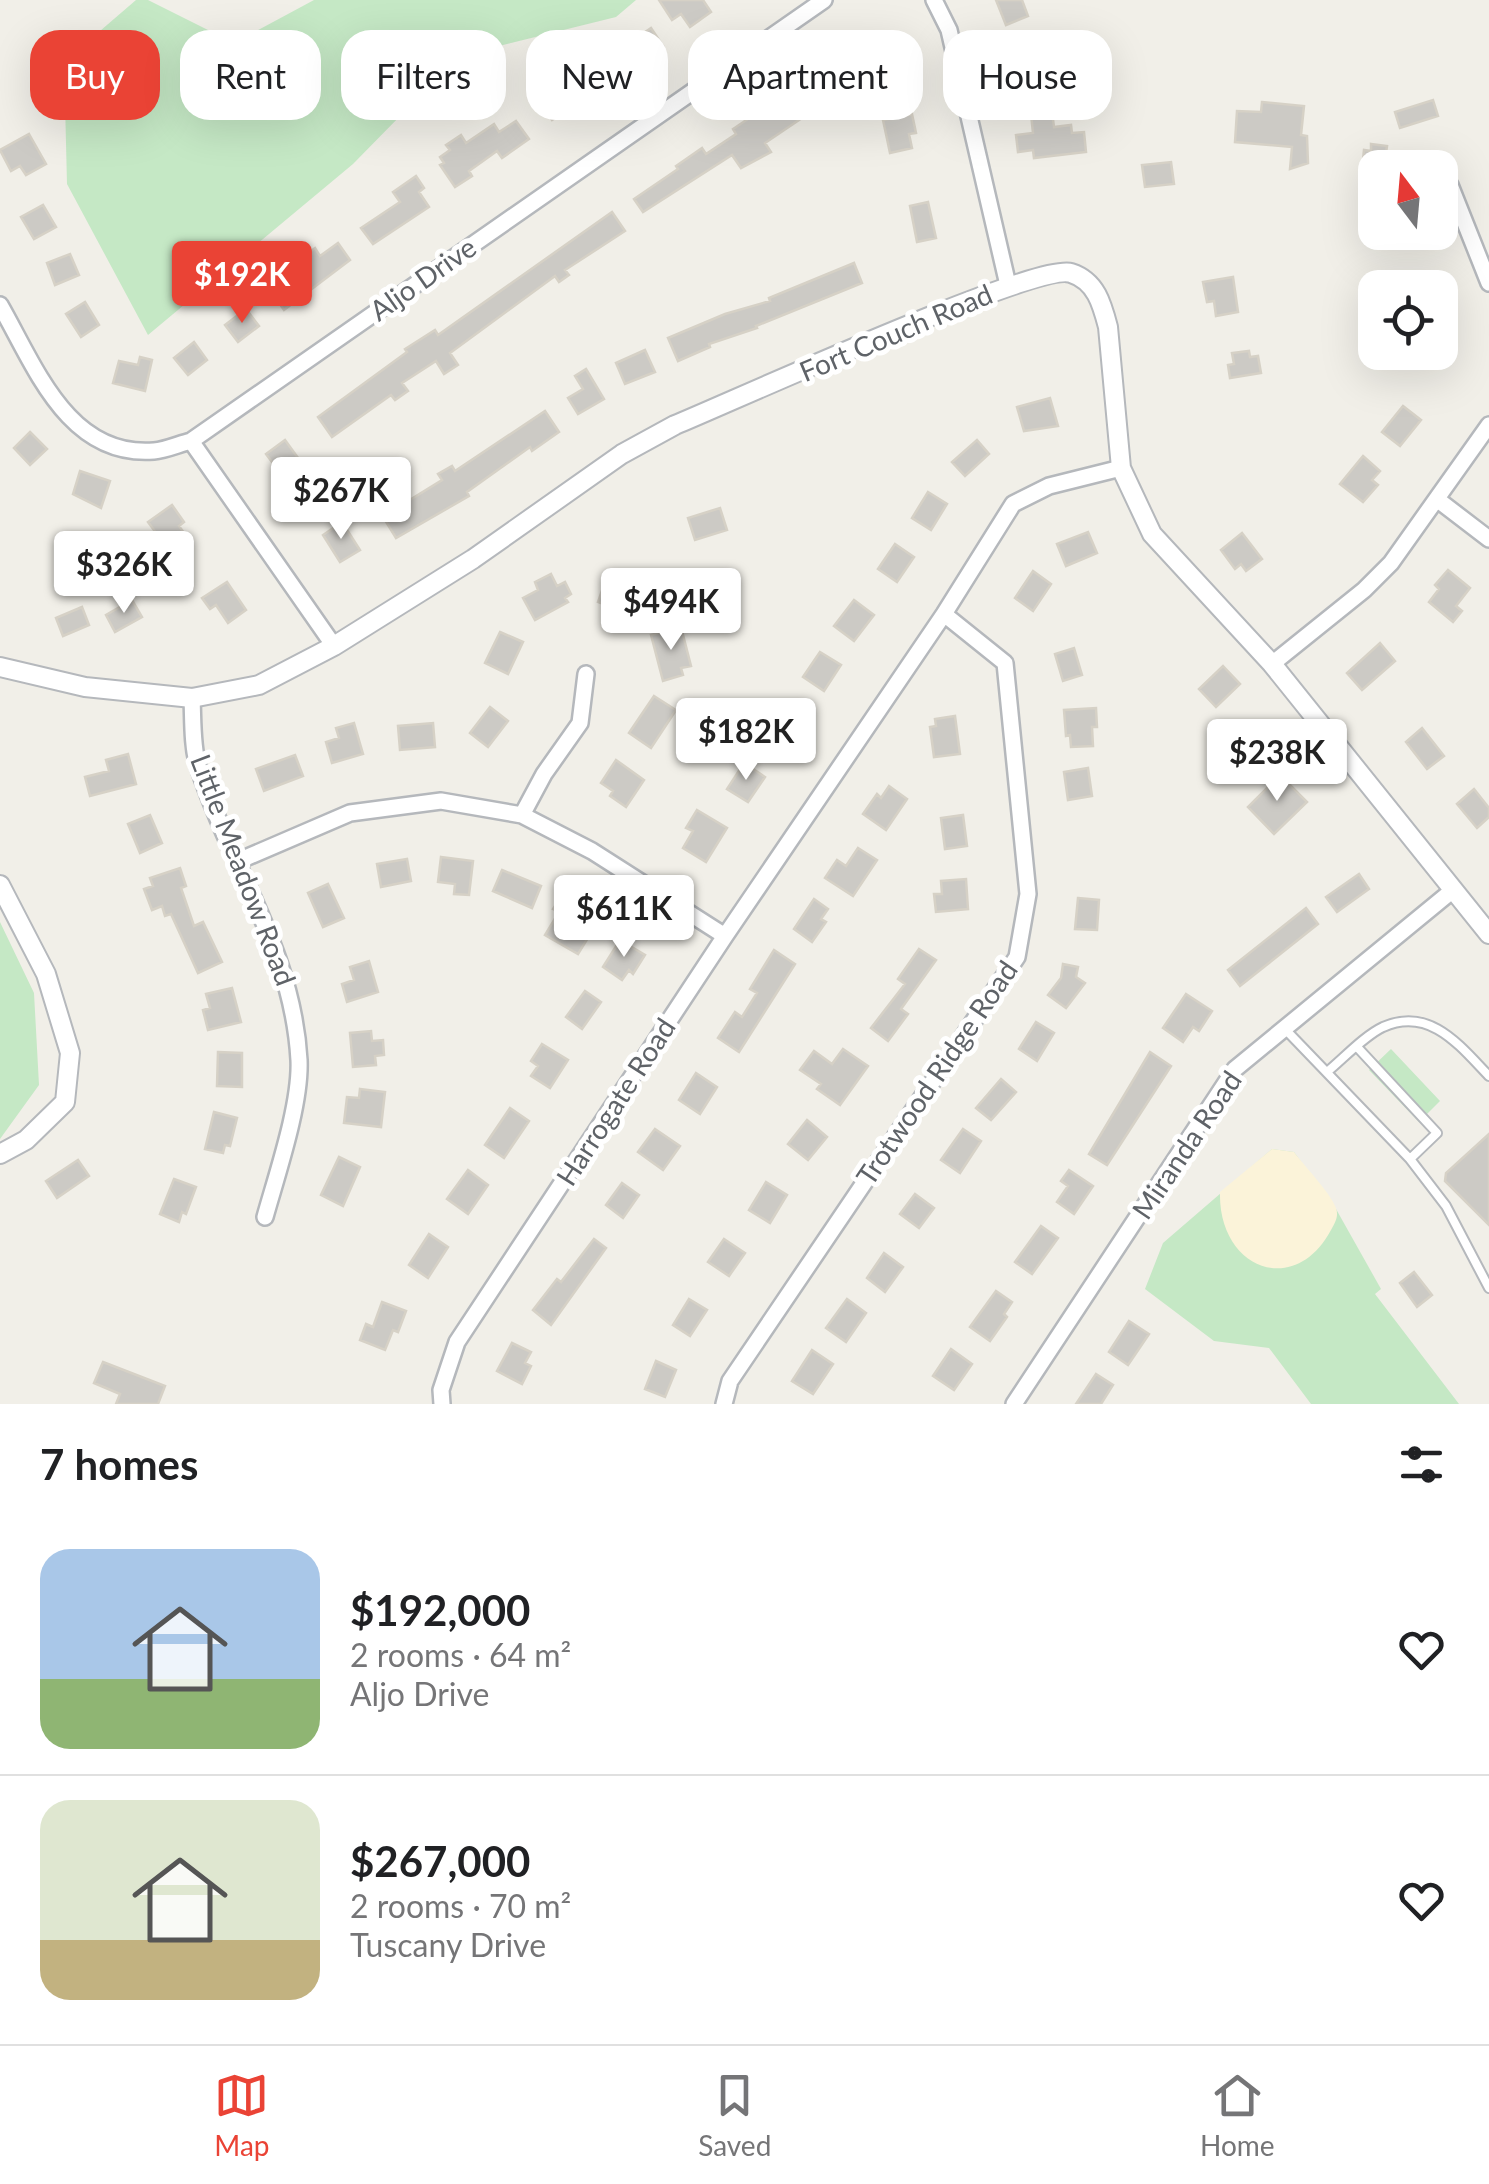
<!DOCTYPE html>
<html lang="en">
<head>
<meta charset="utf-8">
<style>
  :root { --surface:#fff; --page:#f2f2f2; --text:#202124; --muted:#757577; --line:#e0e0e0; --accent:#ea4335 }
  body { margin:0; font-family:Lato,sans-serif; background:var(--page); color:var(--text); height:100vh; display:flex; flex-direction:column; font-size:38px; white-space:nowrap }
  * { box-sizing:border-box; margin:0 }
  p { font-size:32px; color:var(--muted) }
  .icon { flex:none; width:55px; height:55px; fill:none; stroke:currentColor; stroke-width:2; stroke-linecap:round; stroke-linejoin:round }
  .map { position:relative; height:1404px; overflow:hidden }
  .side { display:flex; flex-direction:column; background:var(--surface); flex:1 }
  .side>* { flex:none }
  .banner { position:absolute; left:30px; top:30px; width:1430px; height:90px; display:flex; gap:20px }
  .needle { width:65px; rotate:344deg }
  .fabs { position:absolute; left:1358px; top:150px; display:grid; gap:20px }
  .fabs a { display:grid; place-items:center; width:100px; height:100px; border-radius:20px; background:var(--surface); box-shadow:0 10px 40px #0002; font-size:50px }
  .price { position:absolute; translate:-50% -85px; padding:0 22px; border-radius:10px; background:#fff; color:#222; font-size:32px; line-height:65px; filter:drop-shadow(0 2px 5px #0008) }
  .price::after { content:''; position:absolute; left:50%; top:60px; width:30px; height:22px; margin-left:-15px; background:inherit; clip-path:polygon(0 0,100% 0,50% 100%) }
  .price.on { background:var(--accent); color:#fff }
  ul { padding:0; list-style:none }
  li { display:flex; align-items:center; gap:30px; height:250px; padding:0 40px }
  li+li { border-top:2px solid var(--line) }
  li span { display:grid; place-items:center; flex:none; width:280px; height:200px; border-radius:30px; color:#555 }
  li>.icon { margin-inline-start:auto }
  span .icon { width:120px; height:120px; fill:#fffc; stroke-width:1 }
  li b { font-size:42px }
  h2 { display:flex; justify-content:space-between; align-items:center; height:120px; padding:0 40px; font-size:42px }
  .chip { padding:0 35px; border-radius:30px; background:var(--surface); box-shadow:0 10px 40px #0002; font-size:35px; line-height:90px }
  .chip.on { background:var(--accent); color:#fff }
  .tabs { display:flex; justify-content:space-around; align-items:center; height:140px; border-top:2px solid var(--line); background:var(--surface); font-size:28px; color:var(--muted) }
  .tabs a { display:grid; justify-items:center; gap:5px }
  .tabs .on { color:var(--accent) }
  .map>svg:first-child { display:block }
  .green { fill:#c5e8c5 }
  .sand { fill:#fbf3d9 }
  .building { fill:#cccac5; stroke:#d6d1c6; stroke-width:2.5 }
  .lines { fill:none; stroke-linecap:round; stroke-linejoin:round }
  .service-casing { stroke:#b5b8bc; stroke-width:12 }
  .minor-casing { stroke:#b5b8bc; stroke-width:20 }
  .tertiary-casing { stroke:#b5b8bc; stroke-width:22 }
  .service { stroke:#fff; stroke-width:8 }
  .minor { stroke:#fff; stroke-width:15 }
  .tertiary { stroke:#fff; stroke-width:18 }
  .labels { text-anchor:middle; stroke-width:10; stroke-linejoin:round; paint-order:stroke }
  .street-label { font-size:28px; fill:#5f6368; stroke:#fff }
</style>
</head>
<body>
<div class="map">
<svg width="1489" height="1404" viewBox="0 0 1489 1404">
  <rect width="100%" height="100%" fill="#f1efe8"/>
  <path class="green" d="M136,0h12l86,43 80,-43h322l-20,17 -157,39 -106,108 -205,171 -81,-151 -3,-122z
    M0,922l34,71 5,92 -39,54z
    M1391,1049l49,52 -21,21 -50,-52z
    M1272,1149l22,3 42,57 45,80 -6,5 84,110h-148l-42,-56 -55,-7 -69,-52 18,-46z"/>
  <path class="sand" d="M1272,1149l22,3c11,15 36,40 42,56 3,8 -1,15 -5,22 -37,69 -113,38 -111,-38z"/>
  <path class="building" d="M659,0h44l8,12 -21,15 -9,-13 -9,6z
    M996,0h26l6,16 -22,9z
    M651,28l12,18 -111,74 -11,-16 38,-26 -3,-3 15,-11 2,4 32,-22 -2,-3 13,-9 2,3z
    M875,33l12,18 -36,25 -13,-20z
    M1039,47l8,35 -28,7 -3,-15 9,-2 -5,-21z
    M798,93l13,19 -46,31 6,9 -30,16 -9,-13 -89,57 -9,-13 44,-30 -2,-3 26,-18 4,6 30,-20 -3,-5 50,-34 4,6z
    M1433,100l5,16 -38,12 -5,-16z
    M1262,102l42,4 -3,29 6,1 1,27 -18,6 2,-22 -57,-5 2,-31 24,1z
    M1052,112l2,15 17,-2 1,8 12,-1 2,20 -52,6 -1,-8 -15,2 -2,-17 17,-2 -2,-19z
    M912,114l4,19 -7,1 3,14 -22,5 -7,-33z
    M516,121l13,18 -27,19 -5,-7 -28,20 3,5 -17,11 -15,-22 4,-2 -4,-6 10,-7 -4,-5 15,-10 5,8 28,-19 5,8z
    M29,134l17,30 -20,11 -6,-9 -9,5 -11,-21z
    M1371,144l16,2 -3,22h-9v4l-13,-2 2,-20 7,1z
    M1171,162l3,22 -29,3 -3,-22z
    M416,176l8,12 -5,4 10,15 -56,37 -12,-16 39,-26 -7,-10z
    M928,202l8,36 -19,4 -7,-36z
    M43,205l13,22 -22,12 -13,-22z
    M612,212l13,19 -60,39 4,5 -10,7 -4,-6 -105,77 8,12 -14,9 -8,-13 -34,22 6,8 -13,9 -4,-5 -59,42 -14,-20 89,-65 -2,-3 30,-19 3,5z
    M338,243l12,17 -66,50 -14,-20 38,-28 -4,-6 11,-8 5,8z
    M70,254l9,21 -24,10 -8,-22z
    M854,263l8,20 -106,43 1,2 -48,16 1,3 -32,14 -10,-23 57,-24 45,-13 -1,-3z
    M1233,277l5,35 -22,4 -2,-15 -7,1 -4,-20z
    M85,302l14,23 -18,12 -15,-23z
    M246,309l13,17 -21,16 -13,-17z
    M194,342l13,18 -19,15 -14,-17z
    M645,350l10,22 -30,12 -9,-21z
    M1249,351l1,6 8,-1 3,17 -31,5 -2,-13 6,-1 -2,-11z
    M140,357l12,3 -7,31 -32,-8 6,-22 19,4z
    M586,369l18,30 -26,15 -10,-16 15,-9 -8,-13z
    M1050,398l8,28 -34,5 -7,-24z
    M1403,406l18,14 -21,26 -18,-14z
    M545,411l14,21 -27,19 -2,-4 -63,45 2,4 -73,42 -19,-31 12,-8 6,10 47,-29 -4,-6 14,-8 3,5z
    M30,432l17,17 -17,16 -16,-17z
    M285,440l21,29 -19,13 -21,-28z
    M977,440l12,14 -24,22 -13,-14z
    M1363,456l17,15 -8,9 6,5 -15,17 -23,-18z
    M80,471l30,10 -9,27 -28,-14z
    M928,492l19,12 -16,26 -19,-12z
    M172,505l12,17 -5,4 10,14 -18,13 -23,-31z
    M720,508l7,22 -32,10 -7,-22z
    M342,522l18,28 -20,12 -17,-27z
    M1088,532l9,21 -31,13 -9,-22z
    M1242,533l20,26 -16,12 -5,-7 -6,5 -14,-19z
    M895,544l19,13 -17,25 -19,-13z
    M1448,570l22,18 -14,18 6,5 -9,11 -24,-20 10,-13 -4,-4z
    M1033,571l18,13 -18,27 -18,-13z
    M551,574l6,12 8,-4 6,12 -6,4 3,4 -33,18 -12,-22 15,-8 -3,-8z
    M606,579l36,12 -8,24 -36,-13z
    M227,582l19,28 -18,13 -12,-18 -6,4 -8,-11z
    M132,600l10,17 -27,15 -9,-17z
    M854,600l20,15 -20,26 -20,-15z
    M82,607l7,18 -26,11 -7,-18z
    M681,627l10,39 -10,2 2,7 -20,6 -12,-46z
    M500,632l23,10 -15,32 -23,-11z
    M1380,643l15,18 -33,29 -15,-17z
    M1074,648l8,27 -19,6 -8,-27z
    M820,652l21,13 -17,26 -21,-14z
    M1223,666l17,18 -24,23 -17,-18z
    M654,696l22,14 -25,38 -22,-15z
    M490,707l18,14 -20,26 -18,-14z
    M1096,708l1,19h-5l1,19 -22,1 -1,-12 -4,1 -2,-26z
    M779,710l23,14 -19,31 -23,-14z
    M955,716l5,38 -26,3 -4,-30 6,-1 -1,-7z
    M354,723l9,31 -31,9 -6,-21 13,-4 -3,-10z
    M433,723l2,24 -35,3 -2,-24z
    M1422,728l22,28 -17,13 -21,-27z
    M128,754l8,30 -46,12 -5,-19 24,-6 -3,-11z
    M295,755l8,21 -39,15 -8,-22z
    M616,760l28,20 -18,27 -16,-11 3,-5 -12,-8z
    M744,763l21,14 -17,25 -21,-13z
    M1088,768l4,28 -24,4 -4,-28z
    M1280,775l27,27 -33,32 -26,-27z
    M889,786l18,13 -21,31 -23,-16 14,-20 4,4z
    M1474,789l15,19v9l-12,11 -20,-24z
    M697,810l30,18 -21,34 -23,-14 10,-17 -7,-3z
    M150,815l12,28 -22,10 -12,-29z
    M963,815l4,31 -22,3 -4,-31z
    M858,848l19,12 -24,36 -28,-18 12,-18 9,6z
    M441,857l32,4 -4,34 -15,-1 1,-10 -17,-2z
    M407,859l4,22 -30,6 -4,-23z
    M180,868l6,18 -5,2 13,38 9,-4 19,40 -24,11 -27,-59 -6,2 -3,-10 -10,4 -8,-21 9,-3 -3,-8z
    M502,870l39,16 -9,22 -39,-17z
    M1359,874l10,15 -32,23 -11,-15z
    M966,879l2,30 -32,3 -2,-18h8l-1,-13z
    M328,884l16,34 -21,9 -15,-34z
    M561,897l16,10 -8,13 22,13 -13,21 -33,-19 14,-23 -6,-3z
    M1078,898l21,2 -2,30 -22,-1z
    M814,899l14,10 -7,10 5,3 -14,20 -18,-13z
    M1306,908l12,16 -78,62 -12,-16z
    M620,940l25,15 -12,19 -4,-4 -7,10 -19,-13z
    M919,949l17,11 -35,49 7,5 -20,27 -17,-13 34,-44 -7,-5z
    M774,950l21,14 -56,88 -21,-14 17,-26 7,5 15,-24 -7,-4z
    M369,961l9,31 -31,10 -5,-18 12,-4 -4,-13z
    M1063,964l15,3 -2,10 9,6 -19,25 -18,-13 13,-17z
    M232,988l9,34 -33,8 -5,-20 7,-2 -4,-14z
    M585,991l16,11 -19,27 -16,-12z
    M1186,994l26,17 -13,20 -6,-4 -10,15 -20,-14z
    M1036,1022l18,11 -17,28 -18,-12z
    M371,1031l1,10 11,-1 1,15 -9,1 1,9 -23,2 -3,-34z
    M542,1044l26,16 -18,28 -19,-12 7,-10 -7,-5z
    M843,1049l25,17 -28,39 -23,-16 4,-5 -21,-14 14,-19 18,13z
    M218,1052l24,1v34l-25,-1z
    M1150,1052l21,14 -64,99 -18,-11z
    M696,1073l21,14 -17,27 -21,-14z
    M1001,1079l15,13 -25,28 -15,-12z
    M360,1089l25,3 -4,35 -37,-4 3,-26 12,1z
    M510,1108l19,13 -25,37 -19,-13z
    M214,1112l23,6 -7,28 -5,-1 -2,8 -18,-4z
    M807,1120l20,17 -19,23 -20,-16z
    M655,1129l25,17 -17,24 -25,-18z
    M963,1129l18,12 -21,32 -19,-13z
    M1489,1134v91l-44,-44 1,-8z
    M339,1157l21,10 -17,39 -22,-11z
    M78,1160l11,16 -32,22 -11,-17z
    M468,1170l20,15 -20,29 -21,-15z
    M1069,1170l24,16 -19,28 -17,-12 11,-16 -7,-5z
    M174,1179l22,8 -10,27 -4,-2 -3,10 -19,-8z
    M766,1182l21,13 -17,28 -21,-13z
    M622,1183l17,12 -16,23 -17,-13z
    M915,1194l19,14 -15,20 -19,-14z
    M1041,1226l17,12 -26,36 -17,-12z
    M429,1234l19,13 -20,31 -19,-13z
    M594,1239l12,9 -55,77 -18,-15 24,-31 4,3z
    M724,1239l21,14 -16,23 -21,-14z
    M884,1253l19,14 -18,25 -18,-14z
    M1414,1272l18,23 -15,12 -17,-24z
    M996,1291l16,11 -8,12 3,3 -17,24 -20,-14z
    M689,1299l18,11 -17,26 -17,-11z
    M847,1299l19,14 -20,29 -20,-14z
    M382,1302l24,9 -8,21 -5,-2 -8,20 -25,-10 6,-16 7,3z
    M1129,1321l20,13 -21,31 -19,-13z
    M512,1343l19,9 -6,11 6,3 -9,18 -25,-13z
    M951,1349l21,15 -18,26 -21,-14z
    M812,1350l21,14 -20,30 -21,-13z
    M656,1361l20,9 -11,27 -20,-8z
    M103,1362l62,24 -7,18h-42l4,-10 -26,-11z
    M1096,1374l17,11 -12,19h-25z"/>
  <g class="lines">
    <defs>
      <path id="service" d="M1283,1027l127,132 36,47 43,82
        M1358,1048l79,85 -27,26
        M1327,1072c17,-14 37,-36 56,-45 47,-21 77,19 106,49"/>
      <path id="minor" d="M934,0l15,30 59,255
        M1450,185l39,98
        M0,305c35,61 68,153 154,146 12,-1 25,-7 37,-10l633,-441
        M191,441l143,205
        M1438,500l51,39
        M1272,664l92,-74 27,-27 98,-138
        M192,698c1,22 0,48 6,68 33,102 95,184 101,294 2,44 -22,114 -34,157
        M522,815l22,-41 36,-51 6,-49
        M236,862l114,-49 91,-12 81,14 70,36 133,85
        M442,1404l-1,-14 16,-48 268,-406 219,-322 69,-110 36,-18 72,-18
        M724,1404l6,-23 287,-424 11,-63 -23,-231 -61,-49
        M1014,1404l221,-335 218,-179"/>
      <path id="tertiary" d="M0,667l85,20 107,11 67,-13 75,-39 139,-87 149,-105 53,-29c54,-22 362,-163 396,-152 25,8 31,31 37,54l13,141 31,66 120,130 217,270
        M0,885l46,89 24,79 -5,49 -39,38 -26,14"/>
    </defs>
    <use href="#service" class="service-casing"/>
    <use href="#minor" class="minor-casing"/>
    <use href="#tertiary" class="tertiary-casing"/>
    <use href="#service" class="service"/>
    <use href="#minor" class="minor"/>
    <use href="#tertiary" class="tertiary"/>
  </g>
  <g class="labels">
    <g class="street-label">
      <text transform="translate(423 279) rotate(-35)" y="10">Aljo Drive</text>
      <text transform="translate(896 333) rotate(-23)" y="10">Fort Couch Road</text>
      <text transform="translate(243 870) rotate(69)" y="10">Little Meadow Road</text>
      <text transform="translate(937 1073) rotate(-56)" y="10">Trotwood Ridge Road</text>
      <text transform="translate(616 1102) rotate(-57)" y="10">Harrogate Road</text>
      <text transform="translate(1187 1145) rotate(-56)" y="10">Miranda Road</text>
    </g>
  </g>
</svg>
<div class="fabs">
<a><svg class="needle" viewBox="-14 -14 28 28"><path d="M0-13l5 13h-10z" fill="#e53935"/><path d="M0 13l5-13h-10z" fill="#757577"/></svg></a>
<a><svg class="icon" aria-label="locate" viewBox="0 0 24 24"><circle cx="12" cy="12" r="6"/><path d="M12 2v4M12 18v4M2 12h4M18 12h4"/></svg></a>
</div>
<b class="price on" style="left:242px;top:326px">$192K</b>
<b class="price" style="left:341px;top:542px">$267K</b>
<b class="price" style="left:124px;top:616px">$326K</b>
<b class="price" style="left:671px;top:653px">$494K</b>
<b class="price" style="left:746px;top:783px">$182K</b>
<b class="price" style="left:1277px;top:804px">$238K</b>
<b class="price" style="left:624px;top:960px">$611K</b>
<div class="banner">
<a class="chip on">Buy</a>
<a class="chip">Rent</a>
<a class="chip">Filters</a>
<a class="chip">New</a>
<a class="chip">Apartment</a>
<a class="chip">House</a>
</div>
</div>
<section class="side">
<h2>7 homes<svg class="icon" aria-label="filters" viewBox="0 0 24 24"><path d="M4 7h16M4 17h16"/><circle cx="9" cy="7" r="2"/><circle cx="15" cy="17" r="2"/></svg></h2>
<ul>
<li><span style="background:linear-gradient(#a9c7e8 65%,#8fb573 0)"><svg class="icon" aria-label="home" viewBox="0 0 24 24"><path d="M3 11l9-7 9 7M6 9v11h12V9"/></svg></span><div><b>$192,000</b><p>2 rooms · 64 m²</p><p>Aljo Drive</p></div><svg class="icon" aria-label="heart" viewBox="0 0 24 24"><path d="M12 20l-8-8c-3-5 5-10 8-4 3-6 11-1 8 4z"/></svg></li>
<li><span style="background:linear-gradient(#dfe7d0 70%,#c2b280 0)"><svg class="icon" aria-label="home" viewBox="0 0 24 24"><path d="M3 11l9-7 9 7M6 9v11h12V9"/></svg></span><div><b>$267,000</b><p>2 rooms · 70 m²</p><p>Tuscany Drive</p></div><svg class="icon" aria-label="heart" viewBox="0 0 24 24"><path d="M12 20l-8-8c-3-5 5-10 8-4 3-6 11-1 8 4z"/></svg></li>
</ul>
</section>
<nav class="tabs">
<a class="on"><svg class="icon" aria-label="map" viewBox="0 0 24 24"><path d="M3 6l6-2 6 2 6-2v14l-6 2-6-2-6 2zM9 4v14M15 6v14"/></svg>Map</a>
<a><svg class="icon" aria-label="saved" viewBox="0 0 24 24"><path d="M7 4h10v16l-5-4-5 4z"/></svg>Saved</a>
<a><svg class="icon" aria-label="home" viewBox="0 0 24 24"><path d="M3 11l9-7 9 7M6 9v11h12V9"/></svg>Home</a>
</nav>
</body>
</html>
